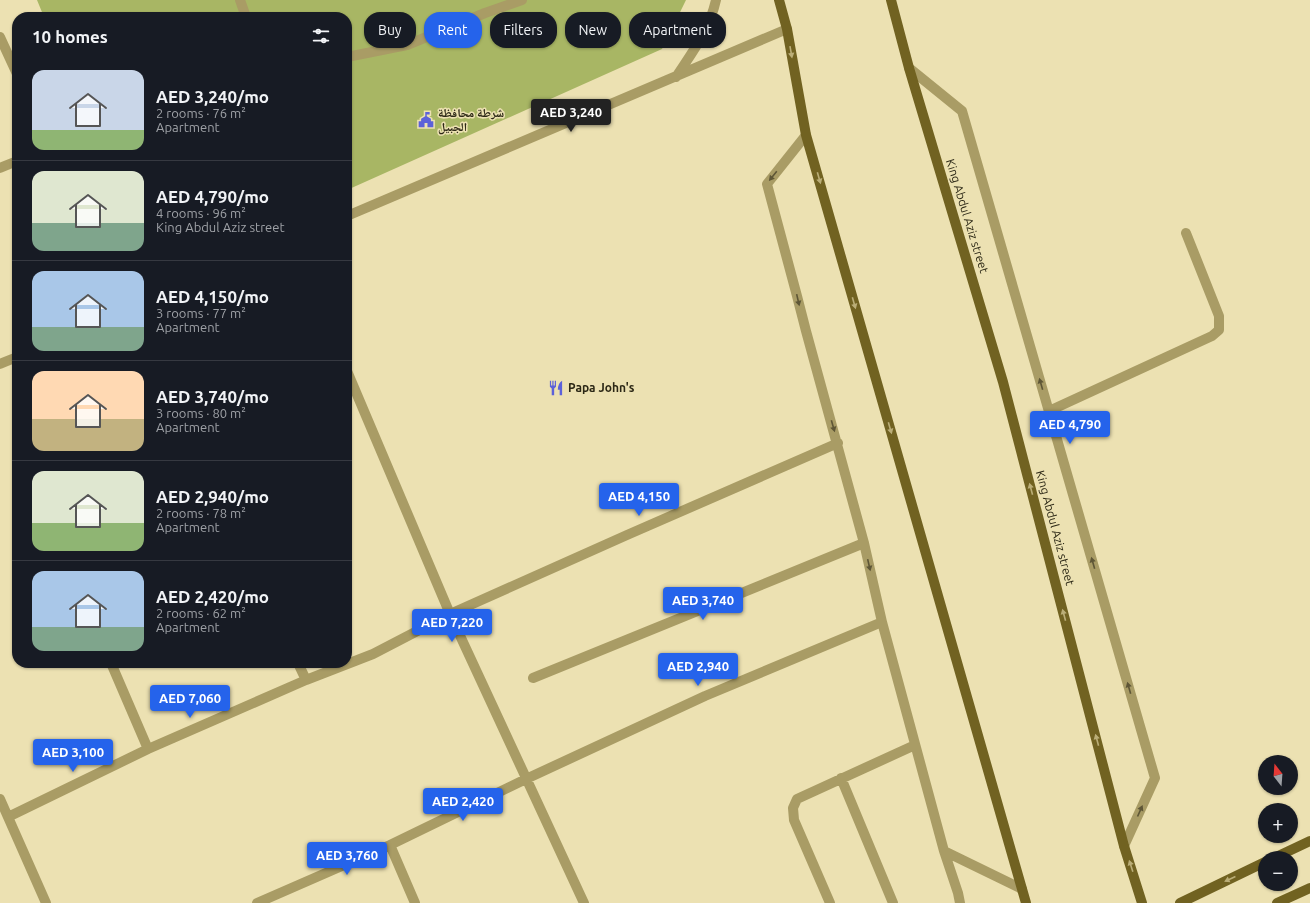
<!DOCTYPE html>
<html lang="en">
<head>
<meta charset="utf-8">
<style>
  :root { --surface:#171b24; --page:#242831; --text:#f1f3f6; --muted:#9ea1a6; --line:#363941; --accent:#2563eb }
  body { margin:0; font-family:Ubuntu,"Noto Naskh Arabic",sans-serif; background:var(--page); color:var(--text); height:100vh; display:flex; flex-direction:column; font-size:15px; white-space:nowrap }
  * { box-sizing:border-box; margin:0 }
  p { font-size:13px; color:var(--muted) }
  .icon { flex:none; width:22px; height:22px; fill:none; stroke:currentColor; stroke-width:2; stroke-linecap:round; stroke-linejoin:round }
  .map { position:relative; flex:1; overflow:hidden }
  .side { position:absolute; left:12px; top:12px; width:340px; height:656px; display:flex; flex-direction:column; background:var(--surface); border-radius:16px; box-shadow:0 1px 3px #0004 }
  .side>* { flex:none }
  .hud { position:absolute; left:364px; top:12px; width:380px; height:36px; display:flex; gap:8px }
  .needle { width:26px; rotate:343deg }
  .controls { position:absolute; left:1258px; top:755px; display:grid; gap:8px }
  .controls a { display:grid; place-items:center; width:40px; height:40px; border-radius:50%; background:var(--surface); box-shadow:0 1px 3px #0004; font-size:20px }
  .price { position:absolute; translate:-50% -34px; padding:0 9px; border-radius:4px; background:var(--accent); color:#fff; font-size:13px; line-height:26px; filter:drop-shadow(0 1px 2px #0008) }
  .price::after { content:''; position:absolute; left:50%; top:24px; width:12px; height:9px; margin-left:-6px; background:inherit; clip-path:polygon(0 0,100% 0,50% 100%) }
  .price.current { background:#222; color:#fff }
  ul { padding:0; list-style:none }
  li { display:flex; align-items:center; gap:12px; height:100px; padding:0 20px }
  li+li { border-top:1px solid var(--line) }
  li span { display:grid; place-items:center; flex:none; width:112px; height:80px; border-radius:12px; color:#555 }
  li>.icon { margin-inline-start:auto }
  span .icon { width:48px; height:48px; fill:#fffc; stroke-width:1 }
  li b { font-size:17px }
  h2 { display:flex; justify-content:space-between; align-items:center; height:48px; padding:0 20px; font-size:17px }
  .tag { padding:0 14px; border-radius:16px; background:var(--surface); box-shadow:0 1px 3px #0004; font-size:14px; line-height:36px }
  .tag.current { background:var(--accent); color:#fff }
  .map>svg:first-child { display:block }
  .building { fill:#a8b664 }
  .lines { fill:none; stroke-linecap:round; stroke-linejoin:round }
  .minor { stroke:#a99c65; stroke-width:10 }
  .major { stroke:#716221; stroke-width:10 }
  .oneway { fill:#bbae78 }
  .oneway2 { fill:#5e5636 }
  .labels { text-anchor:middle; stroke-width:3; stroke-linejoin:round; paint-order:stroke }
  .poi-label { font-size:12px; font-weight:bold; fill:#2c2816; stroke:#ece1b2; text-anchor:start }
  .street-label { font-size:12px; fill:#2c2816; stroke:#ece1b2 }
</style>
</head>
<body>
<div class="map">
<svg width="1310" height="903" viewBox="0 0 1310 903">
  <rect width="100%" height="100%" fill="#ece1b2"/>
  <path class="building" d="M37,0h649l-24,49 -315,141v-173h-303z"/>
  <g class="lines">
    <path class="minor" d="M240,0l6,17
      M0,37l17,37
      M347,57l60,-12 78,-32 37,-13
      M909,68l53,43 193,667 -31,68
      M676,77c17,-26 33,-46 40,-77
      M806,135l-39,49 30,112 9,35 58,212 18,79 62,229 78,38
      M0,168l17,-7
      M347,216l440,-187
      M0,364l17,-7
      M347,371l103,243 134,289
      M1049,411l163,-75 7,-6v-14l-33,-83
      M111,663l37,86 158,-69 67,-26 77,-40 177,-79 211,-92
      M298,663l8,17
      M533,678l331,-135
      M841,778l52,125
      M0,799l46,104
      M8,817l140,-68
      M390,845l136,-66 179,-83 177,-74
      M944,851l14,42 2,10
      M257,903l133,-58 25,58
      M830,903l-36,-83 -1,-12 4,-9 118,-54"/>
    <path class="major" d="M779,0l8,29 19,106 220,768
      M891,0l18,68 94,314 121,464 18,57
      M1274,858l36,-17
      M1180,903l85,-41
      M1277,903l33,-15"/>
  </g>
  <defs><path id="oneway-solid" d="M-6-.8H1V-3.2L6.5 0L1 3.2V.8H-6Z"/></defs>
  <g class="oneway">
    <use href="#oneway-solid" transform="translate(791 52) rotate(80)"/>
    <use href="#oneway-solid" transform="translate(819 178) rotate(74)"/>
    <use href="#oneway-solid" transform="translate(854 303) rotate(74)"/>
    <use href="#oneway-solid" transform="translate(890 428) rotate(74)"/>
    <use href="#oneway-solid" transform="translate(1031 489) rotate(-105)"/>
    <use href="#oneway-solid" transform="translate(1064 615) rotate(-105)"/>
    <use href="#oneway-solid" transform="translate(1097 740) rotate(-105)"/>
    <use href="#oneway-solid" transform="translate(1131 866) rotate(-108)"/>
    <use href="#oneway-solid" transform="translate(1230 879) rotate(155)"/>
  </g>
  <g class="oneway2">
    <use href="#oneway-solid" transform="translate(773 176) rotate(129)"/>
    <use href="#oneway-solid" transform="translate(798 300) rotate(77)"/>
    <use href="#oneway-solid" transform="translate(1041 384) rotate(-106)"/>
    <use href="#oneway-solid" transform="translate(833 426) rotate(74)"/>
    <use href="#oneway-solid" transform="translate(1093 563) rotate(-106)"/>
    <use href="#oneway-solid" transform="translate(869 565) rotate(77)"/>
    <use href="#oneway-solid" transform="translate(1129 688) rotate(-106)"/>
    <use href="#oneway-solid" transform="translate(1140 811) rotate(-66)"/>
  </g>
  <defs>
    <symbol id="civic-bare" viewBox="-9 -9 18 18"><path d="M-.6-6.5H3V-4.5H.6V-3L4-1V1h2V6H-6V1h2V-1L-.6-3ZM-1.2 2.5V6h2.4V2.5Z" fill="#5c61d9" stroke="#ece1b2" stroke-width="2.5" paint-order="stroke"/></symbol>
    <symbol id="restaurant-bare" viewBox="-9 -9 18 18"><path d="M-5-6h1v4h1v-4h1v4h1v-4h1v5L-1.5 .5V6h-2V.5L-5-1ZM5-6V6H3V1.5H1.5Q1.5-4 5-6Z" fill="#5c61d9" stroke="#ece1b2" stroke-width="2.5" paint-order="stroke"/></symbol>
  </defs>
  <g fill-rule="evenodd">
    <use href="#civic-bare" x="415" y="109" width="22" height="22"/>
    <use href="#restaurant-bare" x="545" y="377" width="22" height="22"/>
  </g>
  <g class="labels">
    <g class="poi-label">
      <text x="438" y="117">شرطة محافظة<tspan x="438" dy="14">الجبيل</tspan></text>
      <text x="568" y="392">Papa John's</text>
    </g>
    <g class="street-label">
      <text transform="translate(967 216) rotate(73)" y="4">King Abdul Aziz street</text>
      <text transform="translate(1055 528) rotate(75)" y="4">King Abdul Aziz street</text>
    </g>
  </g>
</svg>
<div class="controls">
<a><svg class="needle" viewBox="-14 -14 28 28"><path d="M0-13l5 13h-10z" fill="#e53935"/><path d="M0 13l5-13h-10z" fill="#9ea1a6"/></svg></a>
<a>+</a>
<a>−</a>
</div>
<b class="price current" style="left:571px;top:133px">AED 3,240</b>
<b class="price" style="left:1070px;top:445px">AED 4,790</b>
<b class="price" style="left:639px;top:517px">AED 4,150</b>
<b class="price" style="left:703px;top:621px">AED 3,740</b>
<b class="price" style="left:452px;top:643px">AED 7,220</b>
<b class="price" style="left:698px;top:687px">AED 2,940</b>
<b class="price" style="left:190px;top:719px">AED 7,060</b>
<b class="price" style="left:73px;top:773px">AED 3,100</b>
<b class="price" style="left:463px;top:822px">AED 2,420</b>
<b class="price" style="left:347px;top:876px">AED 3,760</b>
<div class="hud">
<a class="tag">Buy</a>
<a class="tag current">Rent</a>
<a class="tag">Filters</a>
<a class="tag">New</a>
<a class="tag">Apartment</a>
</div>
<section class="side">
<h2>10 homes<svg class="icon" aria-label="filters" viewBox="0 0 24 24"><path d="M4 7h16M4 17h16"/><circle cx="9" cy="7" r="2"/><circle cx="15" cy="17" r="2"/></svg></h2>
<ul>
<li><span style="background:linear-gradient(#c9d6e8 75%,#8fb573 0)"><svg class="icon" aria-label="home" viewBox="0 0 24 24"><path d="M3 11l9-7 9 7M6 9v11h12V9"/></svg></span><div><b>AED 3,240/mo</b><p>2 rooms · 76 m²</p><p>Apartment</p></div></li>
<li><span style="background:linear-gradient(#dfe7d0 65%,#7fa58c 0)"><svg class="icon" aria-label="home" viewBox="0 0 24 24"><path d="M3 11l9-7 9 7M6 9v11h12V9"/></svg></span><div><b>AED 4,790/mo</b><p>4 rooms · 96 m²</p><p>King Abdul Aziz street</p></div></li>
<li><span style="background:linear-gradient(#a9c7e8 70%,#7fa58c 0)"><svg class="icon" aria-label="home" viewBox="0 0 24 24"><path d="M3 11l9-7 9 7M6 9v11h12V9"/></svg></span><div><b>AED 4,150/mo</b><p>3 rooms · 77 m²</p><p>Apartment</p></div></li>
<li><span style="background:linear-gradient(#ffd9b3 60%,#c2b280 0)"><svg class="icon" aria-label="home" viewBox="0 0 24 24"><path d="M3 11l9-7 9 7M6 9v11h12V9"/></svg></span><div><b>AED 3,740/mo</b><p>3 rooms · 80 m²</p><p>Apartment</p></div></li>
<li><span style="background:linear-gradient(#dfe7d0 65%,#8fb573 0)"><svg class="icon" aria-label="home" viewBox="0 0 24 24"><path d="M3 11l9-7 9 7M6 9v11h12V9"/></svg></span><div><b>AED 2,940/mo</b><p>2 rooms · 78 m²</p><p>Apartment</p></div></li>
<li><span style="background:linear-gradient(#a9c7e8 70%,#7fa58c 0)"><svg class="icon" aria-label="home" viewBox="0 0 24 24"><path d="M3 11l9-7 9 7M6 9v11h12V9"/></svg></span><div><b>AED 2,420/mo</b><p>2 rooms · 62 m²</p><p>Apartment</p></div></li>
</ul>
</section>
</div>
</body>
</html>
